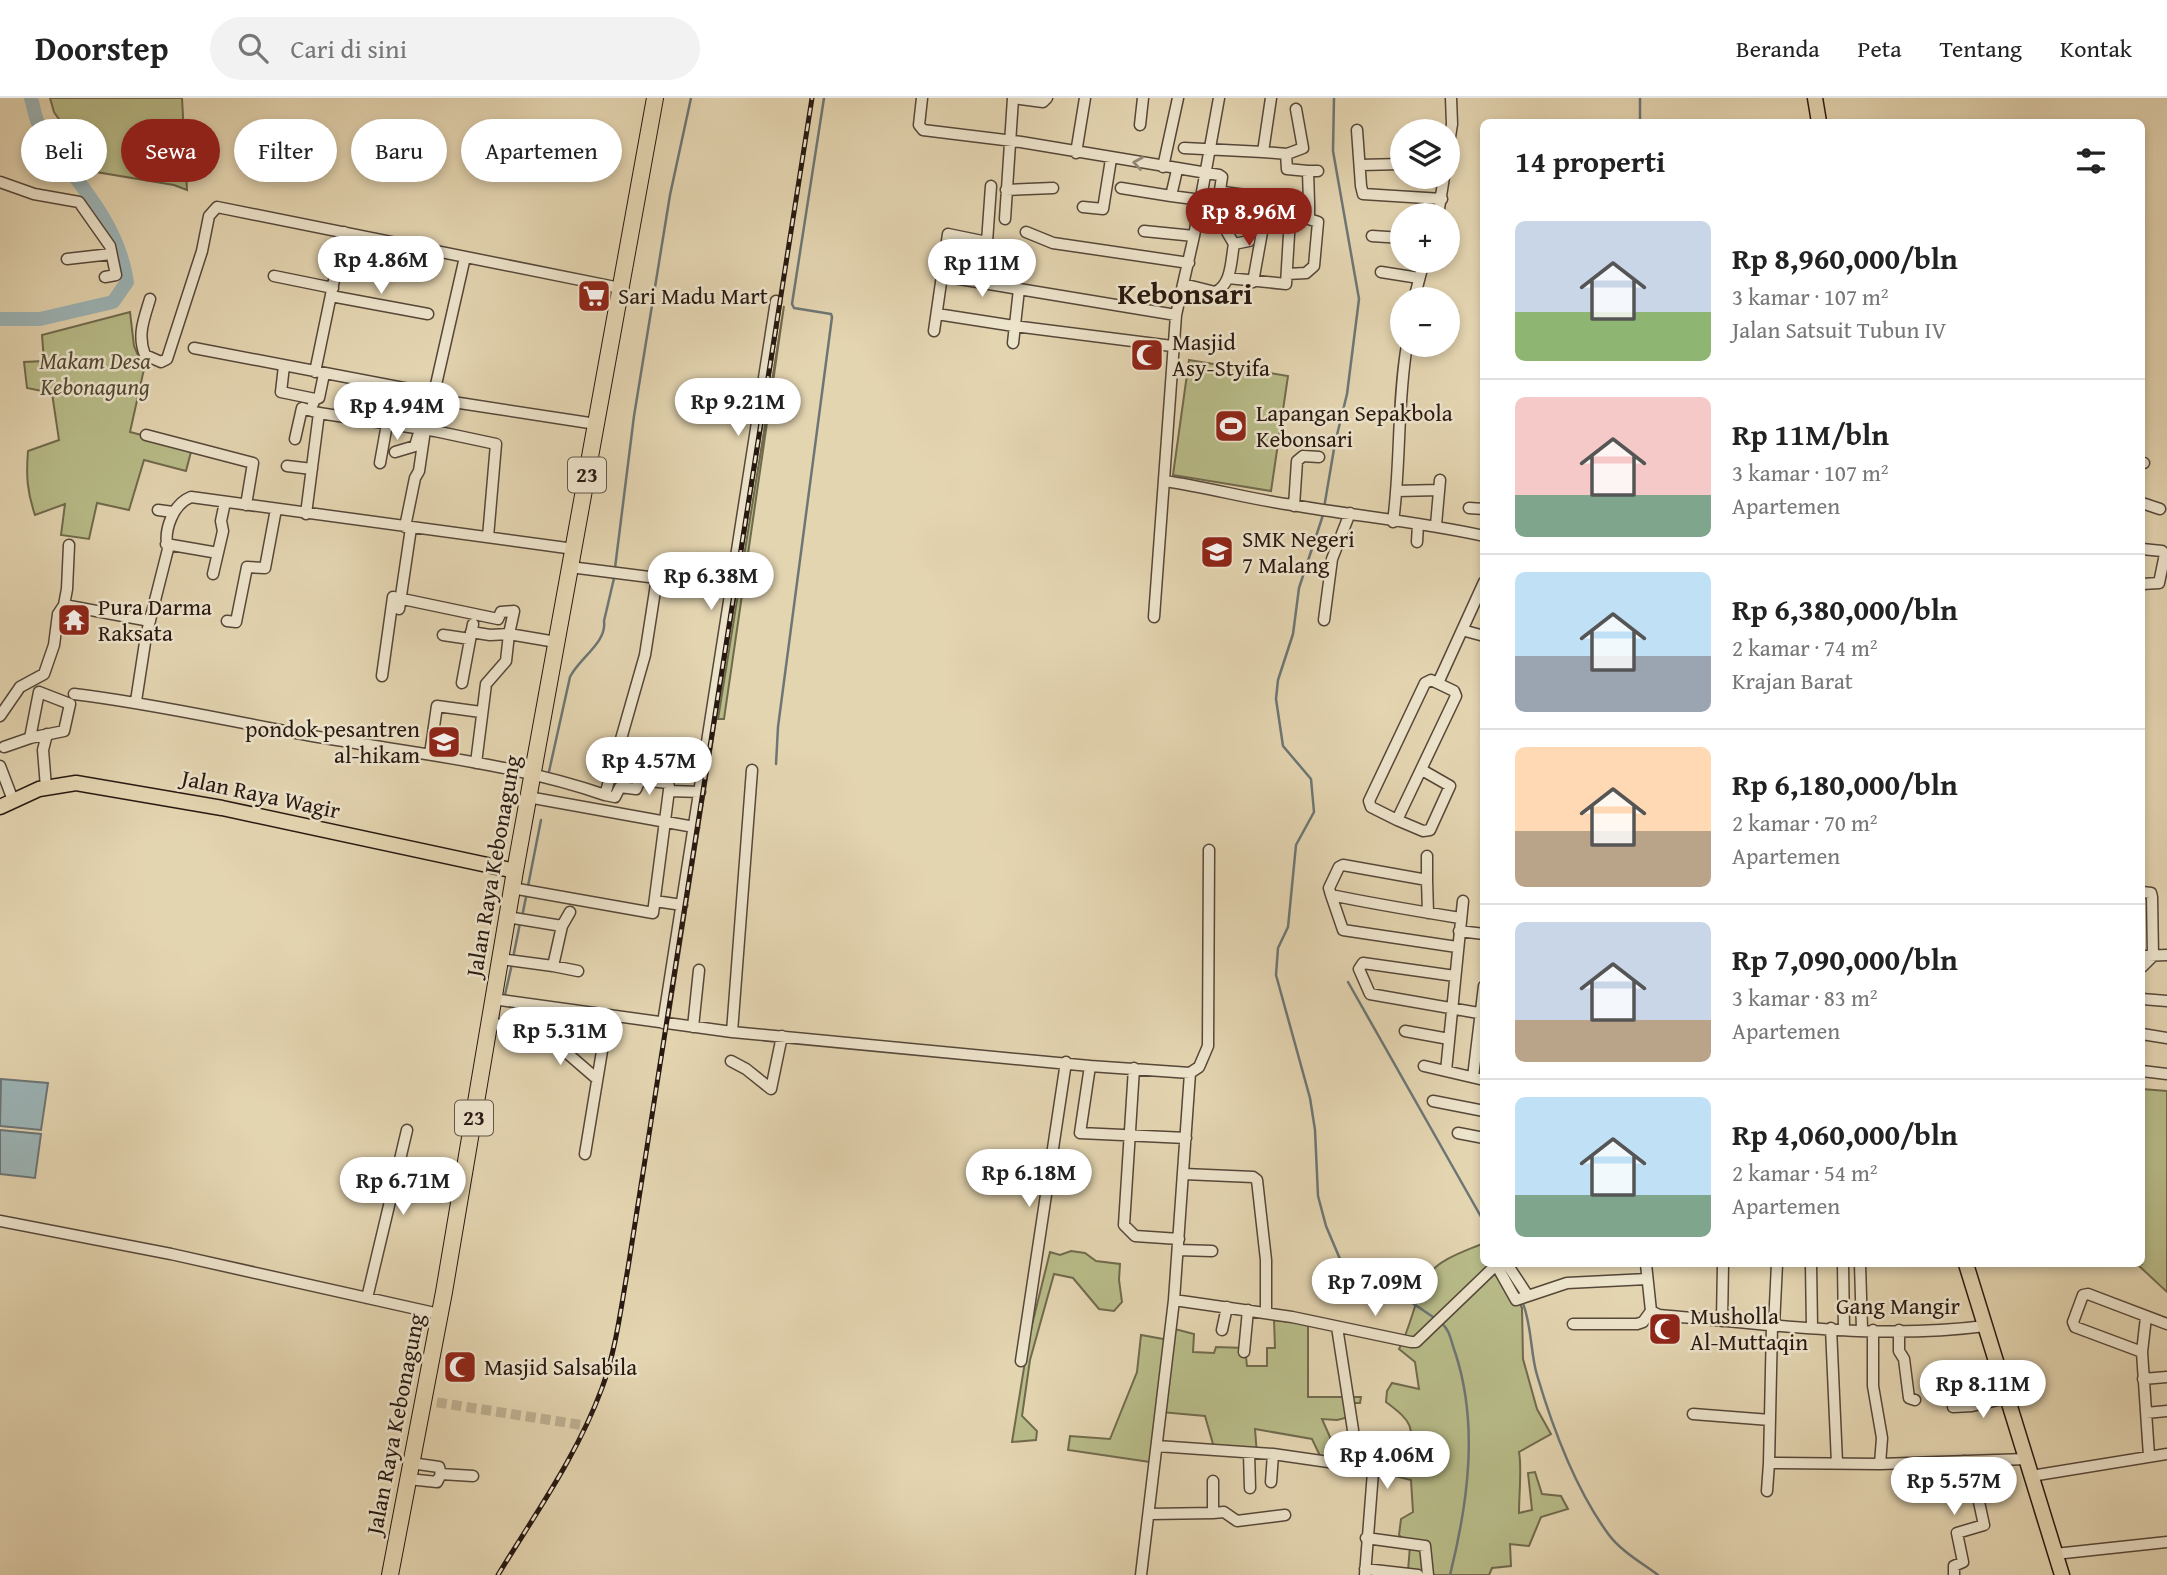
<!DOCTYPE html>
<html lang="id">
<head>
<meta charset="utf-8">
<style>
  :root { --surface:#fff; --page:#f2f2f2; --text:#222; --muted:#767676; --line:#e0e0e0; --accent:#8f2418 }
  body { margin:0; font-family:"Gentium Book Plus",serif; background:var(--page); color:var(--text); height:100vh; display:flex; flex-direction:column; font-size:26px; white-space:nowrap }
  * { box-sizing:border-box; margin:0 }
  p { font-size:23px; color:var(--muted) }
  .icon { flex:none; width:38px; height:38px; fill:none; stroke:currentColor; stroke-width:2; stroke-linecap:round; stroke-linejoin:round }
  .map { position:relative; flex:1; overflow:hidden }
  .sheet { position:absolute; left:1480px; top:21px; width:665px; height:1148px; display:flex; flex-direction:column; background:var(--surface); border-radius:10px; box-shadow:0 4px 10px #0003 }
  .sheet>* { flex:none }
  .hud { position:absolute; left:21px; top:21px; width:665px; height:63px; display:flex; gap:14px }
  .buttons { position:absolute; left:1390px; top:21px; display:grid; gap:14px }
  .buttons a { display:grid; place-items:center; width:70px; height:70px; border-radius:50%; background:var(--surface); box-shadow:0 4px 10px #0003; font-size:35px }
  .price { position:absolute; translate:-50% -60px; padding:0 16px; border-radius:24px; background:#fff; color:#222; font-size:23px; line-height:46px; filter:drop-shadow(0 2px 4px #0008) }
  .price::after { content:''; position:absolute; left:50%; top:42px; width:21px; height:16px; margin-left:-10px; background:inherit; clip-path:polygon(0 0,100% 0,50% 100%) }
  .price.current { background:var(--accent); color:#fff }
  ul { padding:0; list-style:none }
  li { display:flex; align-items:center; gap:21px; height:175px; padding:0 35px }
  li+li { border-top:2px solid var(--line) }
  li span { display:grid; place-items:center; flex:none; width:196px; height:140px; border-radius:10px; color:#555 }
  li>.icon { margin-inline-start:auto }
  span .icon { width:84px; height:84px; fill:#fffc; stroke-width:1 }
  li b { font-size:30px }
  h2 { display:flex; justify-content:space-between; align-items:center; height:84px; padding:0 35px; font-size:30px }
  .tag { padding:0 24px; border-radius:32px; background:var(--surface); box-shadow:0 4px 10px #0003; font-size:24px; line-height:63px }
  .tag.current { background:var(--accent); color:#fff }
  header { display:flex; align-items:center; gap:42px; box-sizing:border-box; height:98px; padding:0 35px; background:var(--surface); border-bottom:2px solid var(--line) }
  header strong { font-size:33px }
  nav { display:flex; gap:38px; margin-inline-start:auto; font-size:24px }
  .search { width:490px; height:63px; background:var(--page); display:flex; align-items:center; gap:18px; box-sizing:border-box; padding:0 24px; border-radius:38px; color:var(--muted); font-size:26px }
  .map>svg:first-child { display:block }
  .green { fill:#b8bc89; stroke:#706a4d; stroke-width:2 }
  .water { fill:#9cb5b8; stroke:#6d7675; stroke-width:2 }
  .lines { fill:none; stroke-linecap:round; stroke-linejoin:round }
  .stream { stroke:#6d7675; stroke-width:2.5 }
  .river { stroke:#9cb5b8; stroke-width:14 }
  .minor-tunnel { stroke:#beaf91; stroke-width:10; stroke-dasharray:10 5; stroke-linecap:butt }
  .minor-casing { stroke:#564739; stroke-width:13 }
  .major-casing { stroke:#271811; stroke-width:17 }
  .highway-casing { stroke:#271811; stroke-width:18 }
  .minor { stroke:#ede4cc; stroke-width:10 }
  .major { stroke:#e4d5b1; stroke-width:14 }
  .highway { stroke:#e4d5b1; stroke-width:16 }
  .rail-casing { stroke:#271811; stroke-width:5 }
  .rail { stroke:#ede4cc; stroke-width:2.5; stroke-dasharray:8; stroke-linecap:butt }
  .oneway { stroke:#948878 }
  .labels { text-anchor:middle; stroke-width:5; stroke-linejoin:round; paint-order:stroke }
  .shield { fill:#ede4cc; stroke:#625549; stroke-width:2 }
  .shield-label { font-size:21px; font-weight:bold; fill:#271811 }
  .poi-label { font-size:23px; fill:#271811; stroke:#ede4cc; text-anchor:start }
  .park-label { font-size:23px; font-style:italic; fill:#524935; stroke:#ede4cc }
  .street-label { font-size:23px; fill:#271811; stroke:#ede4cc }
  .district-label { font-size:30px; font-weight:bold; fill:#271811; stroke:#ede4cc }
</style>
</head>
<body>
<header>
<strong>Doorstep</strong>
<div class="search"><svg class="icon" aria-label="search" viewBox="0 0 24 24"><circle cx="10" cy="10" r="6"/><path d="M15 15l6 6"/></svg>Cari di sini</div>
<nav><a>Beranda</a><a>Peta</a><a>Tentang</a><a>Kontak</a></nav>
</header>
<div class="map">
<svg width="2167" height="1477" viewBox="0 0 2167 1477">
  <rect width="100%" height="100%" fill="#e4d5b1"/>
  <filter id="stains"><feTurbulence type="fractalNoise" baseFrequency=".00286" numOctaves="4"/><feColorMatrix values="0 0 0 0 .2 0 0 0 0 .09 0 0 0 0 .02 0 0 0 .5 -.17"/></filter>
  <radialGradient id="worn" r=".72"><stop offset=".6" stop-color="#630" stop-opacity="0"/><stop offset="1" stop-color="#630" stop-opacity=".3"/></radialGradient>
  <path class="green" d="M50,0h132l5,92 -13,-5 -78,-13 -42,-60z
    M784,208l-60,413h-6z
    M130,214l4,34 10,23 -14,63 62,16 -6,23 -42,-11 -15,50 -32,-7 -8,36 -28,-4 4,-31 -30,11c-8,-23 -9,-40 -7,-64l31,-11 -7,-47 -25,-5 -3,-26 20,-1 -2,-26z
    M1189,262l99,16 -17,115 -98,-16z
    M2142,991l25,2v201l-30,-28h5z
    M1484,1145v21h18l20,44 1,51 14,50 14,25 -32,18c3,15 0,43 0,61l13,-3 -4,-37 7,-1 7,22 19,2 7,13 -27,8 -12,29 -19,-2 1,22 -19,2 -3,7h-73l-8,-4 2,-25 -11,-11 2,-16 12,-7 -2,-32 -90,-22 -9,-19 -57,-10 2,26 -42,-4 -10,-35 -44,-4 -4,51 -89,-13 2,-14 40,3 27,-67 4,-37 28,5 2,-12 23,6 -1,18 21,1 2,-6 29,1 2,18h20v-18h8l-1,-28 34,4v73h53l-1,6h-12l1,14 -12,3 -15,-1 8,18 1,11 27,1 52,11c3,-34 4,-37 -24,-58l1,-11 5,-8 27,6 -4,-27 -16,-13c12,-22 16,-51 28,-72 11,-18 39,-26 57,-34z
    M1071,1153l14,2 11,8 24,3 -1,16 3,22 -8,9 -15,-2 -26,-31 -19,-4 -24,86 -8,56 15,15 -1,9 -24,2 17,-105 21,-85 10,3z"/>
  <path class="water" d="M1,981l47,4 -7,47 -41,-4z
    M0,1032l41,4 -6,44 -35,-4z"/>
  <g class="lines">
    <path class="stream" d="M1640,0v24
      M1324,410l11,-65 12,-49 12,-95 -26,-148 1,-53
      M1323,417l-24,73 -6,46 -15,46 -2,19 7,47 28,33 3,33 -18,33 -8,82 -10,21 -2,27 34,123 5,32 3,66 8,30 14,33 23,20 45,21 28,19
      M615,470l19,-152 36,-221 21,-97
      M776,666l2,-37 54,-410 -1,-3 -37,-6 -2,-4 32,-206
      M548,678l22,-99c9,-19 37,-34 34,-56l11,-47
      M528,788l13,-66
      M522,819l5,-25
      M513,860l7,-35
      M1348,884l136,240
      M504,901l8,-35
      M1522,1203c10,23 8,50 15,74 16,54 38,114 72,160 12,16 33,28 49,40
      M1441,1225c9,6 10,19 14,29 24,72 13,151 -5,223"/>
    <path class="river" d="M0,221h40l73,-17 14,-20c-10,-65 -53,-100 -86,-153 -6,-9 -7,-21 -10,-31"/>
    <path class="minor-tunnel" d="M422,1302l160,25"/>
    <defs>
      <path id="minor" d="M922,0l-3,27 4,5 98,12 198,33 3,2 -2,13 3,2 86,11v16l9,3 -4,44 -8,7 -19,1
        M1013,0l30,4 4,-4
        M1140,27l3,-27
        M1357,32l4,56 2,8 79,5
        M1184,50l79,4 8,-54
        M1263,54l24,2 16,-6 -7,-39
        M1076,55l9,-55
        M1286,56l1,15 21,2
        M1447,58l5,-32 -1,-26
        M1360,67l42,-1
        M1163,69l15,-69
        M0,84l34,12 45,8 31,44 6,29 -11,2
        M1121,90l50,8 6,-26
        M1006,92l47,-2
        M1171,98l30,4
        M1309,105l-1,-32h10
        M1083,109l20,2 8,-50
        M1438,117l6,-38
        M1005,121l8,-121
        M1144,133l50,5
        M1026,134l27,11 136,20
        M1372,138l30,2
        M1234,146l15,-3 2,-15
        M67,161l44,-5
        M1381,174l38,6
        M274,178l59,12
        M942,178l77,13 -6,54
        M1228,180l58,6 5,-82
        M1253,184l15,-83
        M1183,186l32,8c17,-7 16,-33 19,-48l-7,-12 3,-18
        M1019,191l157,26
        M331,198l97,18
        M150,201c-6,20 -13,36 -5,56l16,7 6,-3 35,-108 7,-35 8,-9 403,81
        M1414,201l10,-38
        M937,216l77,12 158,20
        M934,233l14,-97 39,8 4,-56
        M194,250l220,42 26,10 156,24
        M284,268l-3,26 34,7
        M315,274l29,-140
        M313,306l2,-5 4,-1 5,-24
        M435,333l61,13 -8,93
        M146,337l107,28 -7,42
        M295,341l7,-31 17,5 116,18 5,-31 -5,-11 30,-132
        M395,354l20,-6 3,-10
        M380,365l7,-39
        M2142,365h2
        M287,368l25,3
        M1164,383c43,6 85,18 128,24 64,11 129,17 192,31
        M1397,393l42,-1
        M2142,405l18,6
        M1294,408l3,-45 6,-5 16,1
        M1469,410l15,1
        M158,412l15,2
        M306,416l13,-101
        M1393,424c8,-59 4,-119 14,-177
        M1436,427l4,-45
        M405,429l10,-49 4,-7 6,-41
        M1417,444l1,-18
        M166,446l52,9
        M2142,451l20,2 3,3 -6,29 -17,1
        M570,469l87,11 74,1
        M213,476l10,-43 -2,-10 4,-19
        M64,507l3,-16 2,-44
        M399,511l12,-81
        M1154,519l22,-302 18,-79 25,-138
        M1324,522l8,-61 18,-46
        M227,523l9,1 11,-55 18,1 11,-59
        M1462,532l22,6
        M443,537l27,4
        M382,578l11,-79 105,22 3,-7 13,-1 -5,23 -19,1 -19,-3
        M1431,582l23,11 2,5 -59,124 -26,-13 -2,-6 56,-118z
        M462,585l11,-59
        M1438,585l46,-101
        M74,596c84,10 167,30 251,44 94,16 190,26 280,57l40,-140 12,-77
        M136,603l10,-65 22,-87c-5,-18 5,-45 23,-52l383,52
        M0,618l20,-29 24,-13 10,-29 4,-31 6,-9 86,16
        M4,649l26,-9 9,-46 31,12 -6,27 -34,7
        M430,656l7,-48 44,6
        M476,665l10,-79 20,-23 3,-27 47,8
        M0,668l13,34
        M46,689l-3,-37 4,-16
        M605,697l10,2 5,-10 16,2 4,-9 28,3 2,8 30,1
        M528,699l166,30
        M1397,722l26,11 7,-1 20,-44 -28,-16
        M1427,758v24
        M512,790l141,25 16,-123
        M2142,794l9,1 1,4 1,59 -11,11
        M1331,797l12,35 114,17
        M655,803l27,4
        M1428,815l-1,-33 -84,-15 -4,2 -10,21 2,7c43,9 86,16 129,23
        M562,828l8,-14
        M1459,833l25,3
        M2142,858l25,-1
        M501,861l52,7 9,-40 -55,-9
        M553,868l25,5
        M1455,878l-92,-13 -4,6 11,25 114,20
        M493,901l239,33 358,34 100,7 9,-6 9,-21 1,-196
        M2142,901l25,2
        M490,925l109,21 3,7 -17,103
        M663,925l113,-722
        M693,929l6,-57
        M1405,933l44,8
        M732,934l20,-262
        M545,936l52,45
        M2142,936l25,4
        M731,963l15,8 25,20 11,-53
        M1090,968l-10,67 106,5
        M1424,968l60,14
        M1134,970l-10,157 11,11 44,3
        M1446,973l17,-170
        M2142,973l25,3
        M1473,979l11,-91
        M1433,1003l51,10
        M1458,1035l26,5
        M1184,1076l69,3 4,3 9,80v53
        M0,1123l171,33 268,60
        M1178,1152l34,1
        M1507,1166l21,32 39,-13 80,-4
        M1646,1166l5,47 8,4c107,9 219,25 326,11
        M1811,1166l1,63
        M1843,1166l1,65
        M1860,1166l2,65
        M367,1200l40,-168
        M1174,1202l118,17 119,25h5l78,-75 4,1 18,32 12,-4
        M2146,1219l-4,35 7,104
        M1722,1223l1,-57
        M1573,1226h64l6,-2 8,-11
        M1772,1227l-3,138 111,1 146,-5
        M1774,1227l3,-61
        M1337,1229l16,103 -3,35
        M1831,1230l6,135
        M1222,1232l5,-23
        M1873,1232v56l9,52 -2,26
        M1899,1232v21l5,8 5,39 6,2
        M1244,1254l4,-42
        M2142,1254l-67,-25 -2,-5 10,-27 5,-1 79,30
        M1021,1263l45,-299
        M1951,1281l48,-9
        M2143,1281l24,-2
        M1953,1309l19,-1 35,-8
        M2146,1315l21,-2
        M1693,1316l77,6
        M1157,1348l116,8 97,14 3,4 -8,103
        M1249,1355l1,35
        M441,1376l32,2
        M2031,1378l136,-22
        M408,1381l29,3 4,-8 -2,-7 -28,-4
        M1271,1384l2,-28
        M1767,1393l2,-28
        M1213,1415l11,-1 13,9 48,-6
        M1150,1416l63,-1v-32
        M1366,1440l59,8 3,29
        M2055,1456l112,-12
        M1365,1471l53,6
        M1141,1477l33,-275 16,-227
        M1954,1477v-9l9,-4 -6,-29 27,-8 -8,-37h-8l-4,-27"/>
      <path id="major" d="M1815,0l4,24
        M0,709l39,-18 37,-6 146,25 293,63
        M1966,1166l96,311"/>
      <path id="highway" d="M390,1477l54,-283 71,-421 140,-773"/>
    </defs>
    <use href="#minor" class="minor-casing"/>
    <use href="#major" class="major-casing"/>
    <use href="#highway" class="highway-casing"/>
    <use href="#minor" class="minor"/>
    <use href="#major" class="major"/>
    <use href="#highway" class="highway"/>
    <defs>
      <path id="rail" d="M498,1477c37,-61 79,-119 104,-187 14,-38 19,-81 26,-120l184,-1170"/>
    </defs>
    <use href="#rail" class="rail-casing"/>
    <use href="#rail" class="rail"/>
  </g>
  <defs><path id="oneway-chevron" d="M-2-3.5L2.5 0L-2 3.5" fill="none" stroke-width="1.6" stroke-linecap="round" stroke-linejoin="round" transform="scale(1.75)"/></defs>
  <use class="oneway" href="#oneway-chevron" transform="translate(1138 65) rotate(-171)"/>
  <defs>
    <symbol id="supermarket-square" viewBox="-11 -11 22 22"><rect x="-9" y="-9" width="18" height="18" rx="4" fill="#8f2418" stroke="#ede4cc"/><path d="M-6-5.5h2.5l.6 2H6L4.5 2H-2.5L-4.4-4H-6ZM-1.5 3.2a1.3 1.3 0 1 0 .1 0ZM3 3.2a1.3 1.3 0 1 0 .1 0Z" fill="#fff"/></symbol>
    <symbol id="mosque-square" viewBox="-11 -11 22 22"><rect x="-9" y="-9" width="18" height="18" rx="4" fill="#8f2418" stroke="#ede4cc"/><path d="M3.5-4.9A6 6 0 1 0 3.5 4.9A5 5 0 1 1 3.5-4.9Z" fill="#fff"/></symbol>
    <symbol id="stadium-square" viewBox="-11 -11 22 22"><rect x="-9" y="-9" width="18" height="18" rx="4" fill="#8f2418" stroke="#ede4cc"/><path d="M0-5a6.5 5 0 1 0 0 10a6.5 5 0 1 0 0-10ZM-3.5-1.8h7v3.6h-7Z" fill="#fff"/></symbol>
    <symbol id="school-square" viewBox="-11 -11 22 22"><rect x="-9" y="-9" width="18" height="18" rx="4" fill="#8f2418" stroke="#ede4cc"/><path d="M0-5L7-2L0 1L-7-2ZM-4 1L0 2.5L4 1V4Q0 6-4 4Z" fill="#fff"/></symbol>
    <symbol id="temple-square" viewBox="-11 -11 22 22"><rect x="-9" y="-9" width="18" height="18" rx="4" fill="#8f2418" stroke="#ede4cc"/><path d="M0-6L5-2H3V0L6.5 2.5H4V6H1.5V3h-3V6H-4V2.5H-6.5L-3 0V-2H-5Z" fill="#fff"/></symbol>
  </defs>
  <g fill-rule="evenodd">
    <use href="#supermarket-square" x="575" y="179" width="38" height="38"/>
    <use href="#mosque-square" x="1128" y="238" width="38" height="38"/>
    <use href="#stadium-square" x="1212" y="309" width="38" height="38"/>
    <use href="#school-square" x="1198" y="435" width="38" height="38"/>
    <use href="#temple-square" x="55" y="503" width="38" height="38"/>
    <use href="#school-square" x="425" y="625" width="38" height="38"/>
    <use href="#mosque-square" x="1646" y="1212" width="38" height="38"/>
    <use href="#mosque-square" x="441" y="1250" width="38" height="38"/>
  </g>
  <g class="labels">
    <g class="shield">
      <rect x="568" y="359.5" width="38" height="35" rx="5"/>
      <rect x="455" y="1002.5" width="38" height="35" rx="5"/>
    </g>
    <g class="shield-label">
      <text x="587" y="384">23</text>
      <text x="474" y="1027">23</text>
    </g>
    <g class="poi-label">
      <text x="618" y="206">Sari Madu Mart</text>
      <text x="1172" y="252">Masjid<tspan x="1172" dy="26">Asy-Styifa</tspan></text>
      <text x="1256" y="323">Lapangan Sepakbola<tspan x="1256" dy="26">Kebonsari</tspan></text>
      <text x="1242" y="449">SMK Negeri<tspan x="1242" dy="26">7 Malang</tspan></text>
      <text x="98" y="517">Pura Darma<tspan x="98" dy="26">Raksata</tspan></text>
      <text x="420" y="639" text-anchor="end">pondok pesantren<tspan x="420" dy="26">al-hikam</tspan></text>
      <text x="1690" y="1226">Musholla<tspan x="1690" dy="26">Al-Muttaqin</tspan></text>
      <text x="484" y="1277">Masjid Salsabila</text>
    </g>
    <g class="park-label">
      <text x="95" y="271">Makam Desa<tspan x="95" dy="26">Kebonagung</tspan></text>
    </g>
    <g class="street-label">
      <text transform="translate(261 696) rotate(12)" y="8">Jalan Raya Wagir</text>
      <text transform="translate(493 768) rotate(-80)" y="8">Jalan Raya Kebonagung</text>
      <text x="1898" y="1216">Gang Mangir</text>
      <text transform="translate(395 1326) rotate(-79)" y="8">Jalan Raya Kebonagung</text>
    </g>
    <g class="district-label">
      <text x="1185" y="206">Kebonsari</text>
    </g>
  </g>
  <rect width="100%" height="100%" filter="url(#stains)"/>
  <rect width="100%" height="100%" fill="url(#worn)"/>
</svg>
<div class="buttons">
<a><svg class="icon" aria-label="layers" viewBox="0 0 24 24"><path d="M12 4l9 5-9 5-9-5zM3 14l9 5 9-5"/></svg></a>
<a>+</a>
<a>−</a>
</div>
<b class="price current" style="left:1249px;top:150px">Rp 8.96M</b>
<b class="price" style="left:381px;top:198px">Rp 4.86M</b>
<b class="price" style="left:982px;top:201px">Rp 11M</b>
<b class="price" style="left:738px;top:340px">Rp 9.21M</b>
<b class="price" style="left:397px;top:344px">Rp 4.94M</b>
<b class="price" style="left:711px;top:514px">Rp 6.38M</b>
<b class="price" style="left:649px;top:699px">Rp 4.57M</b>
<b class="price" style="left:560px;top:969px">Rp 5.31M</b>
<b class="price" style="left:1029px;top:1111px">Rp 6.18M</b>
<b class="price" style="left:403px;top:1119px">Rp 6.71M</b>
<b class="price" style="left:1375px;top:1220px">Rp 7.09M</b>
<b class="price" style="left:1983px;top:1322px">Rp 8.11M</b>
<b class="price" style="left:1387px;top:1393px">Rp 4.06M</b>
<b class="price" style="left:1954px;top:1419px">Rp 5.57M</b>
<div class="hud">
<a class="tag">Beli</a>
<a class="tag current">Sewa</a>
<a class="tag">Filter</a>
<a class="tag">Baru</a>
<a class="tag">Apartemen</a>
</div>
<section class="sheet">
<h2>14 properti<svg class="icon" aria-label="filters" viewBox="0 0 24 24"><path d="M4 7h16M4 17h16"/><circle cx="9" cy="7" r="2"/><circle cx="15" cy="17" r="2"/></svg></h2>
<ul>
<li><span style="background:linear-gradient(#c9d6e8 65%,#8fb573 0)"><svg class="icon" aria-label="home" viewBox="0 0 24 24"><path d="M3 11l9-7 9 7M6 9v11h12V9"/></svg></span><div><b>Rp 8,960,000/bln</b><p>3 kamar · 107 m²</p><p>Jalan Satsuit Tubun IV</p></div></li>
<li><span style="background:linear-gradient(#f6c9c9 70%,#7fa58c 0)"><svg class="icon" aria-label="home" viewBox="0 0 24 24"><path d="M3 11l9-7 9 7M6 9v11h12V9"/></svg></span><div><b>Rp 11M/bln</b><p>3 kamar · 107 m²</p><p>Apartemen</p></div></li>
<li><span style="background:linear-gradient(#bfe0f5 60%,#9aa5b1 0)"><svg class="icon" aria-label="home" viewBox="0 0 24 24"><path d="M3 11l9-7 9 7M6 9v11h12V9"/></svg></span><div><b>Rp 6,380,000/bln</b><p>2 kamar · 74 m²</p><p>Krajan Barat</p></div></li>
<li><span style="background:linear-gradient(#ffd9b3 60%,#b9a48a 0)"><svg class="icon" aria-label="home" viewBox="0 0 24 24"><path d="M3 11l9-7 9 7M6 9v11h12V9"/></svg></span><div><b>Rp 6,180,000/bln</b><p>2 kamar · 70 m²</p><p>Apartemen</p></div></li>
<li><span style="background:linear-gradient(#c9d6e8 70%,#b9a48a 0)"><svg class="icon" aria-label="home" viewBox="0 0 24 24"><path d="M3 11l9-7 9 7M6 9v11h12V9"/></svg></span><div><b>Rp 7,090,000/bln</b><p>3 kamar · 83 m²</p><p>Apartemen</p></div></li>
<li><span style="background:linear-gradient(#bfe0f5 70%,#7fa58c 0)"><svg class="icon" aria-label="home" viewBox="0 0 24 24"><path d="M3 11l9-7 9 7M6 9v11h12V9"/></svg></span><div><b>Rp 4,060,000/bln</b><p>2 kamar · 54 m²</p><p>Apartemen</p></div></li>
</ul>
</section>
</div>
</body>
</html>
